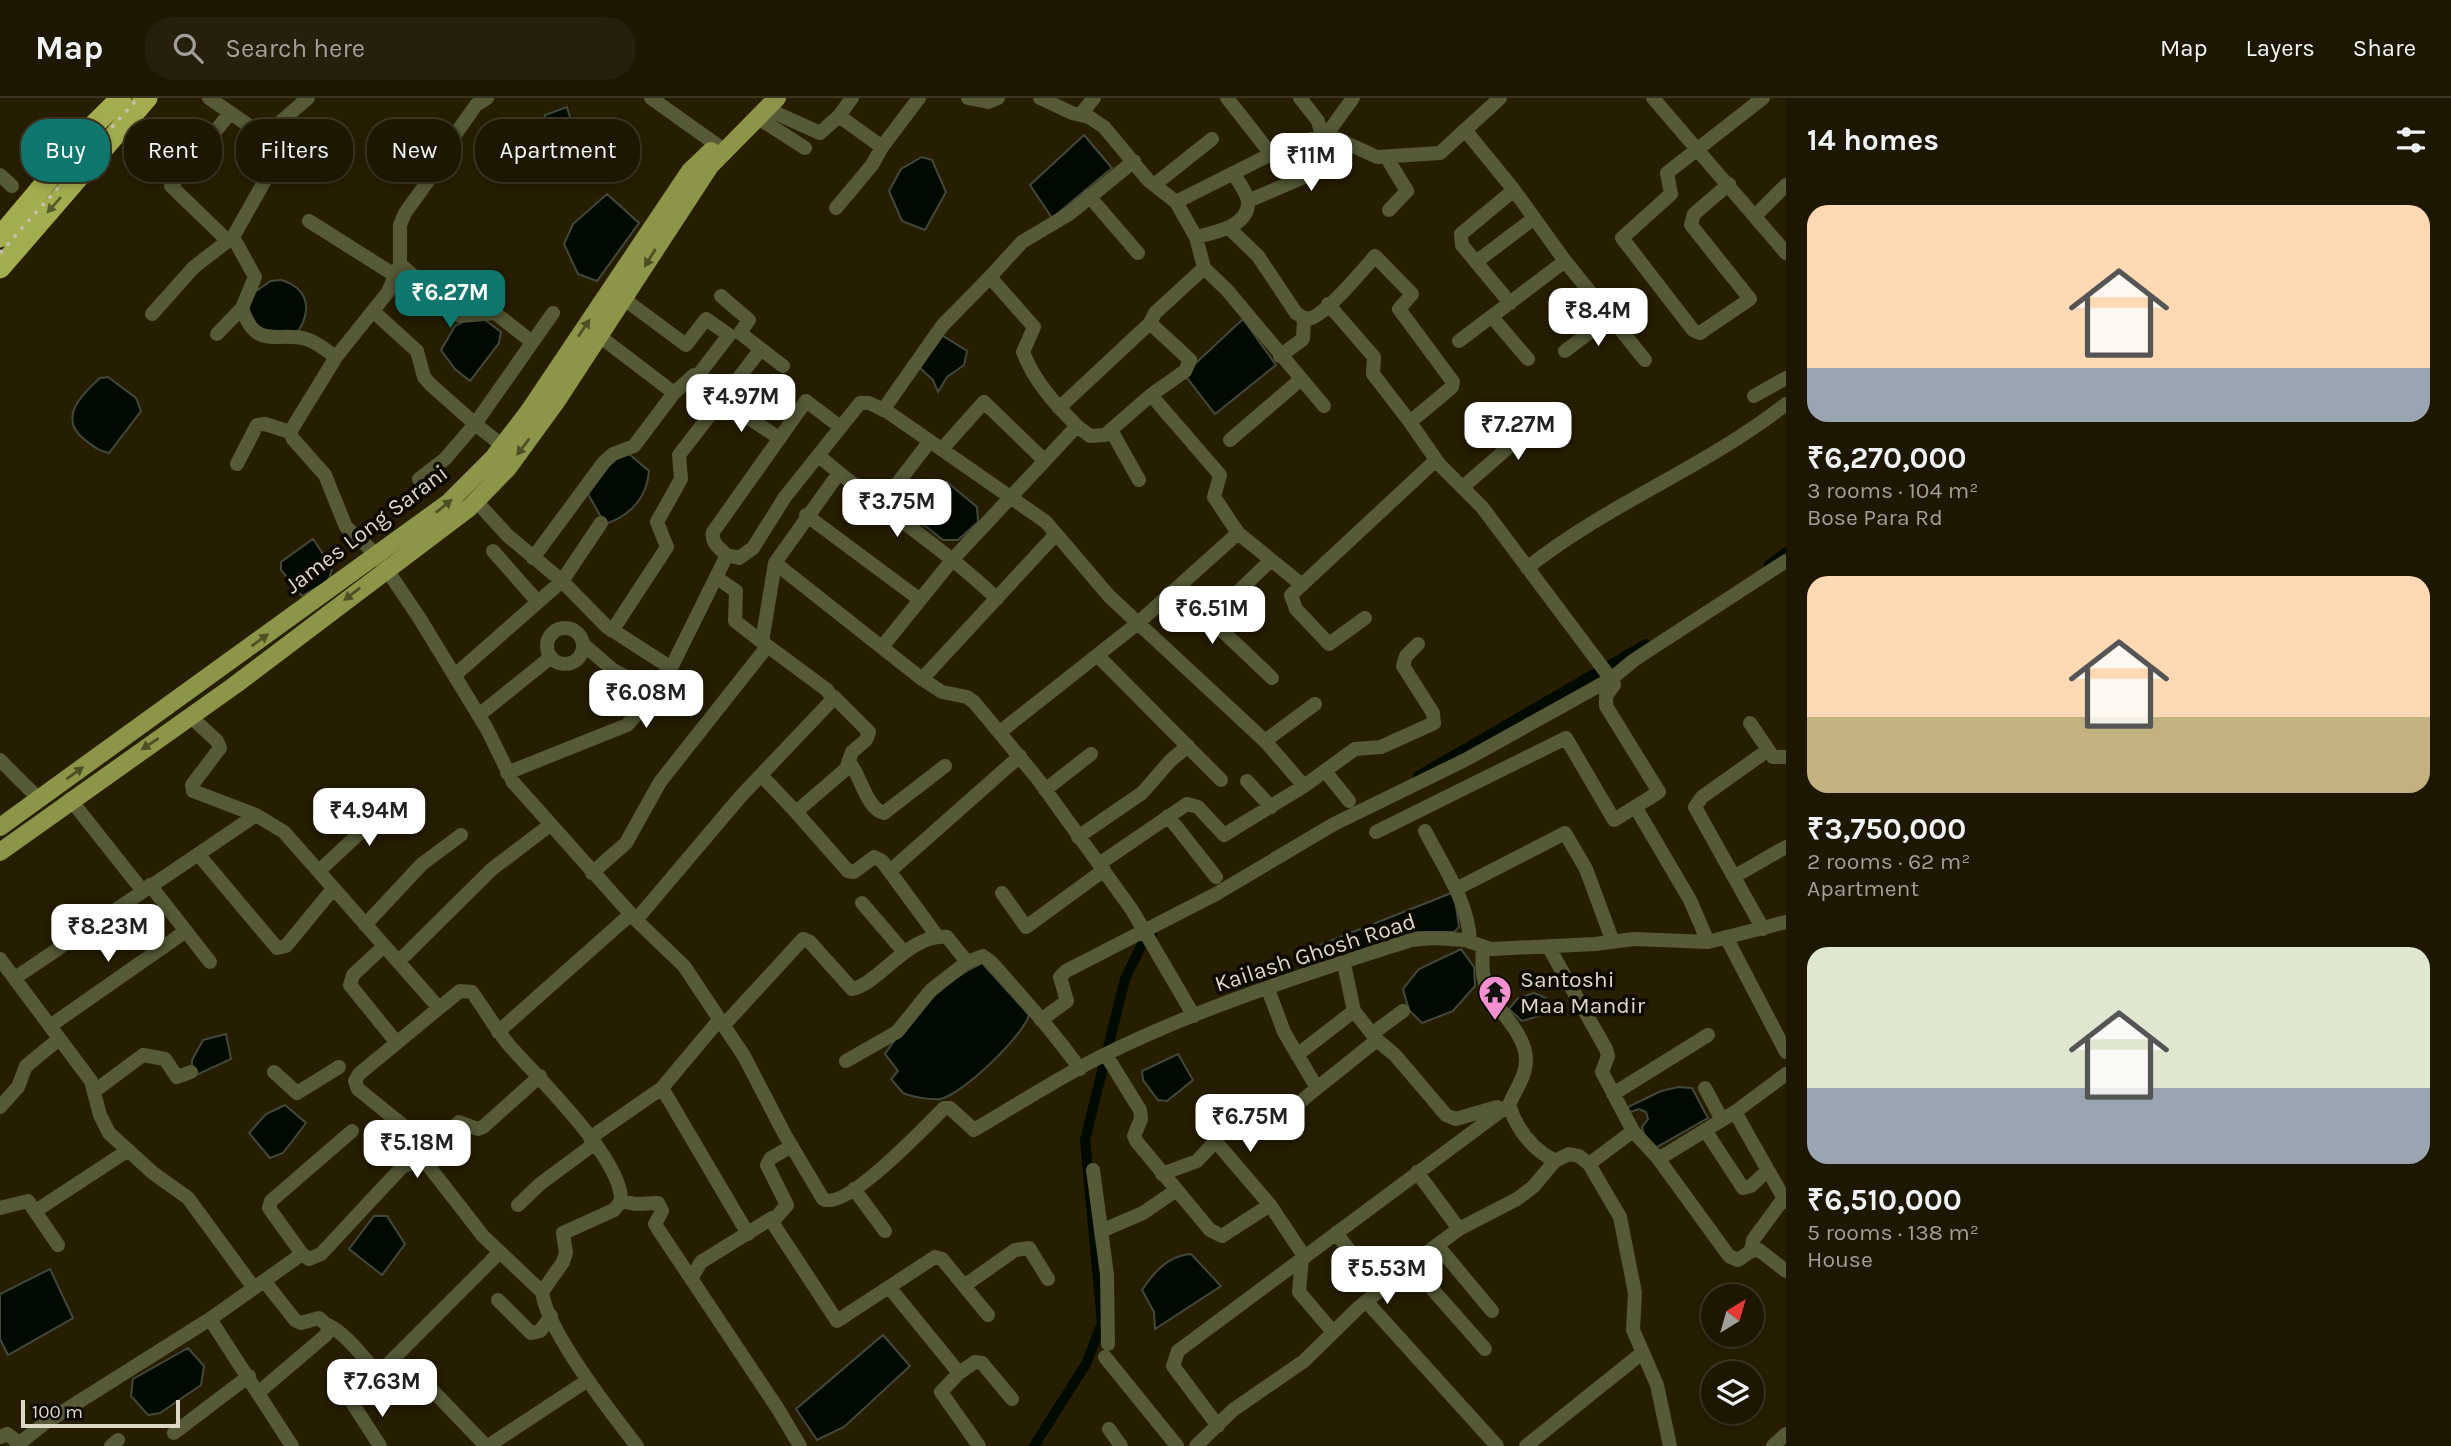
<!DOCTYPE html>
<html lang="en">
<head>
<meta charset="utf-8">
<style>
  :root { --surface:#1d1601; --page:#251f0b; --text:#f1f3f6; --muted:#a09f99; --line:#3b3523; --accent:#0f766e }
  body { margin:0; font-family:Karla,sans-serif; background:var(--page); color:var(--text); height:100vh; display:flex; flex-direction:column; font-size:26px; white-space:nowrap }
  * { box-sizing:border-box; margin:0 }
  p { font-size:23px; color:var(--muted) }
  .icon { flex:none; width:38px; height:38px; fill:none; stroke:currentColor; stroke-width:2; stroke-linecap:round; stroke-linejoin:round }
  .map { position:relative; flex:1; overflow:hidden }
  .drawer { display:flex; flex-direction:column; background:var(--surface); width:665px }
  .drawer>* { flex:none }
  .top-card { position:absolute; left:21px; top:21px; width:665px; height:63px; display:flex; gap:14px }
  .needle { width:46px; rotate:37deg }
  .fabs { position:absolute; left:1701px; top:1186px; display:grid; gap:14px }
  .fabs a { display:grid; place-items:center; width:63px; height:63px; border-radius:50%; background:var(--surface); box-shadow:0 4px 10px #0003,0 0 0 2px var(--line); font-size:35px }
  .scale { position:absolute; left:21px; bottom:18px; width:159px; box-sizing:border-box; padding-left:7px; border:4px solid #ddd7c6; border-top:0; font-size:19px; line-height:24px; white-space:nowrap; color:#ddd7c6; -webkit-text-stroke:5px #0d0901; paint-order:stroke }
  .price { position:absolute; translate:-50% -60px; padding:0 16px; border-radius:14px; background:#fff; color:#222; font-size:23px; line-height:46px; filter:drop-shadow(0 2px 4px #0008) }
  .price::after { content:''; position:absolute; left:50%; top:42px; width:21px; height:16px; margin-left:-10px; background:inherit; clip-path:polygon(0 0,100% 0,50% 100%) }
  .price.on { background:var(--accent); color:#fff }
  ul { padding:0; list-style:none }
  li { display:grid; align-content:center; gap:14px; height:371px; padding:0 21px }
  li span { display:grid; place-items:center; height:217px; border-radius:21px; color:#555 }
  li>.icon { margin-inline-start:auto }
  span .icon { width:126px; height:126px; fill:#fffc; stroke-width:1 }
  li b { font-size:30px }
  h2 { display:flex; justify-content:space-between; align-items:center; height:84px; padding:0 21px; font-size:30px }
  .chip { padding:0 24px; border-radius:28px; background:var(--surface); box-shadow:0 4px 10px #0003,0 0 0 2px var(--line); font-size:24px; line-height:63px }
  .chip.on { background:var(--accent); color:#fff }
  header { display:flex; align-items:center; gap:42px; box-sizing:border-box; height:98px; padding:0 35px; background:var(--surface); border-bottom:2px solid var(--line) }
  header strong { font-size:33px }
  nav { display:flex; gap:38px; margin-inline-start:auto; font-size:24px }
  .search { width:490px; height:63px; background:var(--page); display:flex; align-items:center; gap:18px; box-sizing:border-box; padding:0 24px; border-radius:28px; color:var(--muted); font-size:26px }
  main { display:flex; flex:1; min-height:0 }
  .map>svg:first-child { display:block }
  .water { fill:#000a00; stroke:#42483b; stroke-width:2 }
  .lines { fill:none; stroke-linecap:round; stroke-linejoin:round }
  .canal { stroke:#000a00; stroke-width:10 }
  .minor { stroke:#565a37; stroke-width:14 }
  .major { stroke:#8d9549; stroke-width:18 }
  .highway { stroke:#a3ac4f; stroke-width:21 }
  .rail { stroke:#c6c0ae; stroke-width:3.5; stroke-dasharray:3.5 7; stroke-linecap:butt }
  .oneway { fill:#585a28 }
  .oneway2 { fill:#4d4f25 }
  .labels { text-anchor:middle; stroke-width:7; stroke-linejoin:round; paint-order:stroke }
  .street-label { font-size:23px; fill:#ddd7c6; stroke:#0d0901 }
  .poi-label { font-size:23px; fill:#ddd7c6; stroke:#0d0901; text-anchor:start }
</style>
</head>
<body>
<header>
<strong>Map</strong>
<div class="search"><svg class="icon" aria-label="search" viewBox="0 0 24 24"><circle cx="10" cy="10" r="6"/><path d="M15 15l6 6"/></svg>Search here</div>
<nav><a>Map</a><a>Layers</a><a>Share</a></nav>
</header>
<main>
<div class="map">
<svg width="1786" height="1348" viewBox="0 0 1786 1348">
  <rect width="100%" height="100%" fill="#271e01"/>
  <path class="water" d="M567,9l4,14 22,12 -23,29 -19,-3 -12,-17 6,-27z
    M1084,37l28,33 -60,50 -22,-33z
    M922,59l10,3 14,32 -21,38 -23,-9 -13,-30 12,-22z
    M607,96l32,29 -42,58 -19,-7 -14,-30 9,-20z
    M281,182c30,9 31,33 14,56l-31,-3 -16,-17 2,-21 21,-14z
    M477,216l24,18 -2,11 -29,38 -15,-12 -14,-19 14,-24z
    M1243,221l33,46 -61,49 -31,-40z
    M940,236l27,17 -3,14 -17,12 -9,15 -5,-12 -14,-13z
    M108,279l28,21 5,13 -32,42c-10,-2 -16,-7 -24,-13 -28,-21 -4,-45 15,-62z
    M629,356l20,17c-2,27 -19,45 -44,53l-17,-30 28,-38z
    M947,384l30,25 1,15 -20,18h-15l-30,-24 13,-21z
    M313,441l19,28 -3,13 -27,16 -21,-26v-8z
    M1454,794l5,35 -5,5h-40l-93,39 -1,-26z
    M1461,851l13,18 1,19 -22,25 -31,12 -13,-13 -6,-21 16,-20z
    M982,865l47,52c-6,21 -67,80 -89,84 -10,1 -28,-2 -37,-6l-12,-14 7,-8 -13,-17c23,-35 59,-74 97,-91z
    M1534,895l12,5 1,8 -5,9 -20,6 -13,-12 9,-11z
    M226,936l5,25 -39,18v-17l11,-20z
    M1178,956l15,26 -26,21 -9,-1 -15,-20 -1,-9z
    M1678,989l14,1 16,30 -53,30 -11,-13 -2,-8 6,-8 -2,-7 -7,-3 -9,3 -4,-4 35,-17z
    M285,1007l21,18 -23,30 -13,5 -21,-25 17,-19z
    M374,1118h13l18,28 -23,31 -33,-26z
    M1191,1156l30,32 -66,43 -1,-17 -12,-22c12,-18 27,-35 49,-36z
    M50,1171l23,49 -65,37 -8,-16v-45z
    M883,1237l27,31 -66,61 -27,13 -21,-31z
    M188,1250l16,18 -3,19 -41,28 -12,2 -17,-19 2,-17z"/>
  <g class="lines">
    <path class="canal" d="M1769,467l17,-13
      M1418,678l228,-132
      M1034,1348l52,-82 16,-41 -17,-183 40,-161 17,-35 10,-9"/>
    <path class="minor" d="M209,0l49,34 15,21 -9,29 -31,55 22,40 -13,31c14,43 35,23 64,31 11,3 21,12 30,18
      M487,0l-11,7 -24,34 -11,24 -36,50 -5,12v39l-12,28 -52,65 -46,75 3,7 32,36 21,52 31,28 43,64 67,110 26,53 123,138 48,46 60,90 41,79 38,64c23,12 103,-73 121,-91h6l24,22c41,-24 81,-50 124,-72 99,-50 208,-84 313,-118l22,-2 32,2 26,9 104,-5 39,-5 74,3 78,-20
      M651,0l66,47
      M968,0l20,4 10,-4
      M1040,0l32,15 17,4 15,10 44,53 28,22 103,-52 48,-16 50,23 63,-4 60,-55
      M1227,0l44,56
      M1300,0l18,23 4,15
      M1653,0l133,155
      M767,11l53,24 19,-17 43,31 37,-49
      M1080,17l14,-17
      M839,18l13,-18
      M758,20l47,30
      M1327,36l26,-36
      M263,39l45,-39
      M1387,60l20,33 -18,19
      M0,77l12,11
      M1729,86l-35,30 -3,11 59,74 -50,34 -7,-3 -71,-92 49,-44 -4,-21 96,-75
      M1154,87l58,-46
      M1089,98l49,57
      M1248,103l58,-25 39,-34
      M836,110l36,-43 10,-18
      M1755,118l31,-31
      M309,123l87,55
      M1230,131l28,27 38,57c5,3 9,7 15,5 16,-5 52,-48 64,-62l37,38 -13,15 54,73 -1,5 -42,35 29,42 43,43 129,172 3,6 -8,11v10l53,86 -45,28 -48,-82 -190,94
      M1196,139c17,-4 52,-10 52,-34 0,-9 -10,-22 -15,-30
      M227,142l-56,-54 59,-73
      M1565,163l80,99
      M1476,164l-14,-17 -1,-11 53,-44
      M400,166l60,52 35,-3 37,29
      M1204,170l23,22 97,116
      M990,179l32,-35 47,-28 65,-53
      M721,198l28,24 -9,13 43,33
      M624,201l62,46 20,-26 23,16 -33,43
      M1510,205l-34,-41 57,-43
      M1328,206l46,53 -1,17 37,48
      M374,214l43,39 7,26 6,7 45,40 78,-111
      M152,216l42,-47 39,-30
      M1492,219l36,42
      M217,236l25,-26
      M1459,243l106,-80 -51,-71 -49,-60
      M1565,253l45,-34
      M1280,258l23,-17 1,-21
      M674,295l20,-18 28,25 57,38
      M1151,297l34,-24 5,-11 -40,-37 5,-10 49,-45 -8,-31 -20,-35
      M1754,298l32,-18
      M1059,310l91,-85
      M883,312l59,-84 48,-49 44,50 -11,25c11,29 32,52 54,74
      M1111,332l28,50
      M1230,342l70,-60
      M942,351l42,-47 60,58
      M819,358c58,50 123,90 178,143
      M237,366l20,-39 8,-1 25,8
      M419,381l26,-20 30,-35 28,22
      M1463,389l87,-76
      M476,403l32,35 54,45 44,45 62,40 5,-2 54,-109c-8,-7 -16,-12 -14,-23l93,-131 33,25
      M880,408l50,-65
      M806,417l113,84
      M1238,435l64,52
      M493,453l45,51
      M727,457l12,3 14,-10 32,-51 75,-94h9l19,9 158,110 63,74 156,145 39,45 -80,49 -26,-28 -11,-3 -88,60
      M533,460l71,-96 9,-8 21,-8 40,-53 -76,-58
      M775,465l64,-90
      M1527,470c80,-64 179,-101 259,-164
      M717,480l19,13 -1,30 27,21
      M1177,490l95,90
      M1365,520l-36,26 -33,-35 -5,-14 145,-135
      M1209,522l61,-59
      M547 548a18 18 0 1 1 36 0a18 18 0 1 1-36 0Z
      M612,533l55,-84 -10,-25 24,-43 -2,-24 82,-106
      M882,549l71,-88 124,-133 13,10 15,-1 46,-40 69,80 -6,22 24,36 -100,90 -138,109
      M1098,558l123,124
      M455,577l107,-94 39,-58
      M922,581l134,-145
      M479,617l72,-58
      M190,618l27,25 3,7 -28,37 1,6 63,24
      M1750,625l23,34h13
      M1265,643l50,-37
      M0,662l39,39
      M850,665c11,14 17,46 34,50l61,-47
      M1325,673l24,30
      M507,675l120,-48 24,-26 1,-8 -39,-21 -30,-26
      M761,677l35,37 50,-43 6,-17 14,-12 3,-8 -35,-35
      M1247,683l24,26
      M1304,688l51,-37 26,-2 53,-24 -1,-10 -30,-47 3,-10 12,-12
      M1045,692l46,-36
      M70,701l72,91
      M1636,710l54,92 18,42
      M796,714l52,59 6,1 20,-15 8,4 55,75
      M1168,718l48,61
      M1425,733c18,35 44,72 45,111
      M1078,739l64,-44 28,-32 18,-15
      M198,756l79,94 9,-2 47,-57
      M319,773l77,-72
      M890,773l130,-115
      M592,775l34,-30 34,-61 106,-134
      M1735,778l51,-29
      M150,787l60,77
      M1456,791l109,-56 21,36 27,73
      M1002,795l24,34 78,-57
      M862,805l42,49
      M636,822l105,-124 92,-97 -6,-9 -65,-48 13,-79 147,116 20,13 25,5 7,5 63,76 95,132 62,106
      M365,827l57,-61 39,-29
      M1763,831l-68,-122 7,-10 66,-47
      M1726,839l60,115
      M384,848l-31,29 -3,10 47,58
      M1483,848c-1,17 -2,33 7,48 11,20 36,41 36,66 0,17 -11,30 -17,45 8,25 23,44 46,56
      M1548,848l58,103 2,7 -6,16 31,59
      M0,861l91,122 9,34 9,18 44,40 35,25 66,90 -44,31 82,127
      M398,864l94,-93 58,-44
      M15,880l241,-163 28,17 155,176 21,-17 12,1c13,18 23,36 37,53 27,31 114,114 112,156l-7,9 -51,23 3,20 -3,9 -21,30c5,39 69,121 95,154
      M1268,891l16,43 33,56 60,-48 -23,-29 -10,-47
      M1041,922l26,-19 -7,-24 6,-6 150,-77 118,-70 131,-64 146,-81 23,-19 152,-99
      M724,927l79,-86 7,3 42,47c27,-5 57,-56 95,-52l20,25 16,-6 8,6c31,35 62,69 89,107
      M50,928l136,-95
      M498,934l133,-118
      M1373,935l30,-22
      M1377,942l18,15 51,60 10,4 41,-12
      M1106,957l34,55 1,9 -7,17 3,6 73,88 12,6 48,-31
      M1297,957l57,-44
      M846,963l51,-29 34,-42 36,-28
      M274,974l23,21 42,-26
      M662,990l86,146
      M1705,990l17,32
      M96,992l47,-35 22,4 12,18 14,-5
      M1613,996l95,-59
      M0,1009l18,-20 8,-21 33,-27
      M1735,1014l51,90
      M1268,1031l49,-41
      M1705,1032l38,58 8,-2 16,-15
      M590,1040l72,-50 57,-68
      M792,1048l-21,12 -4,7 20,40 -15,17 65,99 52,-34 70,86 -18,19 38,54
      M431,1050l-73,-59 -3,-8 4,-7 80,-66
      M426,1055l33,-31 19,7 5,-2 57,-51
      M1657,1059l72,99 9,4 13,-9 8,-1 27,21
      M1589,1066l44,-33 24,26 8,-2 70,-43 51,-38
      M1093,1072l14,105 1,69
      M1417,1074l42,57
      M1162,1076l35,-13 14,-15 6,-3 53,62 34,51
      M854,1091l31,42
      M621,1103l14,3 23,-1 4,8 -7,13 3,5 120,180 22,37
      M518,1107l22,-21 54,-40
      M0,1110l28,-7 30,44
      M37,1112l90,-59
      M1101,1133l42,-18 32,-22
      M1336,1135l44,57
      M1437,1147l55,66
      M1751,1153l2,-11 31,-42
      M302,1156l7,5 12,-5 81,-87 18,-7 7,4 56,72 59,56
      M1302,1160l-3,34 34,40
      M1411,1167l74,84
      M692,1179l9,-15 71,-44
      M964,1188l51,-36 14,-2 19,31
      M889,1189l46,-30 7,2 46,56
      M254,1190l48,-34 -33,-46 2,-7 81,-70
      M498,1202l33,33 9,-2 11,-15
      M1366,1203l131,145
      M328,1227c27,14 41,45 66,62l18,-18 74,77
      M1105,1259l72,89
      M959,1275l16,-11 7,1 30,36
      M259,1294l67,-57 3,-8 -10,-9 -18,5 -6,-3 -30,-38
      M1218,1328l-45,-60 5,-15 331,-246
      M1109,1331l12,17
      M174,1335l75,-57
      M0,1339l7,-3 11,8
      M16,1348l29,-23 165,-104
      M111,1348l7,-6
      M380,1348l-29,-45 149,-149
      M488,1348l100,-66
      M1196,1348l37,-36 71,-49 54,-53 67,-54 34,-25 58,-30 16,-12 22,-26 14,-7 10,2 10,8 31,53 15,76 -2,37 24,55 13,61
      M1526,1348l116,-93
      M1773,1348l13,-12"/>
    <path class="major" d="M0,729l448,-324 46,-46 35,-46 161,-240 21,-20
      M0,754l235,-167 234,-177 39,-40 48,-66 154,-236 67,-68"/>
    <path class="highway" d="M0,139l95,-113 26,-26
      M0,170l147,-170"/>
    <path class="rail" d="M0,155l138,-155"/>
  </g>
  <defs><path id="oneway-solid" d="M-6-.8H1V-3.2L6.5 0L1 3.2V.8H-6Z" transform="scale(1.75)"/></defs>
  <use class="oneway" href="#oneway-solid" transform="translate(54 107) rotate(131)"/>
  <g class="oneway2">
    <use href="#oneway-solid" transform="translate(650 160) rotate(122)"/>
    <use href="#oneway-solid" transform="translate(584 230) rotate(-56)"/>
    <use href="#oneway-solid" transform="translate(523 349) rotate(127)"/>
    <use href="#oneway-solid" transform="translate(444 408) rotate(-39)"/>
    <use href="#oneway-solid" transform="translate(352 496) rotate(142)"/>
    <use href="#oneway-solid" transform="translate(260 542) rotate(-36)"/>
    <use href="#oneway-solid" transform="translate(150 646) rotate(146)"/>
    <use href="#oneway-solid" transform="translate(75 675) rotate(-36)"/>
  </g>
  <defs>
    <symbol id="temple-pin" viewBox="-11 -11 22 30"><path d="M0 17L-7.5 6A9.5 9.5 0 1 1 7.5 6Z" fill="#f590d1" stroke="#0d0901"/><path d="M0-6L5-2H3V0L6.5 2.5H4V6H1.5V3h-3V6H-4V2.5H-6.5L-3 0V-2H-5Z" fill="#111"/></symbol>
  </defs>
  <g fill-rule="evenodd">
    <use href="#temple-pin" x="1476" y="875" width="38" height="52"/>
  </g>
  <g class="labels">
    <g class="street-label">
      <text transform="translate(366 431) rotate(-37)" y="8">James Long Sarani</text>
      <text transform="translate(1315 854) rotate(-18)" y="8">Kailash Ghosh Road</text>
    </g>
    <g class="poi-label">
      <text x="1520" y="889">Santoshi<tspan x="1520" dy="26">Maa Mandir</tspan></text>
    </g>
  </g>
</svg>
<div class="fabs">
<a><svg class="needle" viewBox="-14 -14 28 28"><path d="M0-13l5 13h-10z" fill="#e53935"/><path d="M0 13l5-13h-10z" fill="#a09f99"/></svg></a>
<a><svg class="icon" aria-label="layers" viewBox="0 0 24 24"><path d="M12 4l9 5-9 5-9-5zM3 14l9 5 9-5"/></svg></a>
</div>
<div class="scale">100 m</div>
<b class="price" style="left:1311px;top:95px">₹11M</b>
<b class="price on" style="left:450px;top:232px">₹6.27M</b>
<b class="price" style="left:1598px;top:250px">₹8.4M</b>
<b class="price" style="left:741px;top:336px">₹4.97M</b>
<b class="price" style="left:1518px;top:364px">₹7.27M</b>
<b class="price" style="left:897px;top:441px">₹3.75M</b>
<b class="price" style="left:1212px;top:548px">₹6.51M</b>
<b class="price" style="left:646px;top:632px">₹6.08M</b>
<b class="price" style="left:369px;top:750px">₹4.94M</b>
<b class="price" style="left:108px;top:866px">₹8.23M</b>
<b class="price" style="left:1250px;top:1056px">₹6.75M</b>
<b class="price" style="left:417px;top:1082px">₹5.18M</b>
<b class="price" style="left:1387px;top:1208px">₹5.53M</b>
<b class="price" style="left:382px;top:1321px">₹7.63M</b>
<div class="top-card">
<a class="chip on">Buy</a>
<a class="chip">Rent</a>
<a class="chip">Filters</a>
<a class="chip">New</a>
<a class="chip">Apartment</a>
</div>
</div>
<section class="drawer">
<h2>14 homes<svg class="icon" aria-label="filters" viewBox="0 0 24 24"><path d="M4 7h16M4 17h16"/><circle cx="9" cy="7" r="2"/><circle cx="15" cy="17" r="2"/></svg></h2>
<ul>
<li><span style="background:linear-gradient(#ffd9b3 75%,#9aa5b1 0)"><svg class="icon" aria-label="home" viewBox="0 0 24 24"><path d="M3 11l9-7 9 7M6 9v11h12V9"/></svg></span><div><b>₹6,270,000</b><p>3 rooms · 104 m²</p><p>Bose Para Rd</p></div></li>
<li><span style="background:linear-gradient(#ffd9b3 65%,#c2b280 0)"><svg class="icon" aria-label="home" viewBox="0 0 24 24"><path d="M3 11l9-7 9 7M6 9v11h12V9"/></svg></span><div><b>₹3,750,000</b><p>2 rooms · 62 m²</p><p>Apartment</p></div></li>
<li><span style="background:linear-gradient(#dfe7d0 65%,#9aa5b1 0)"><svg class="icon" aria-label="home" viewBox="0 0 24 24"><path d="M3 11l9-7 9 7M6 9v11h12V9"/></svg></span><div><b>₹6,510,000</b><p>5 rooms · 138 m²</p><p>House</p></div></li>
</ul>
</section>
</main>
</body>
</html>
